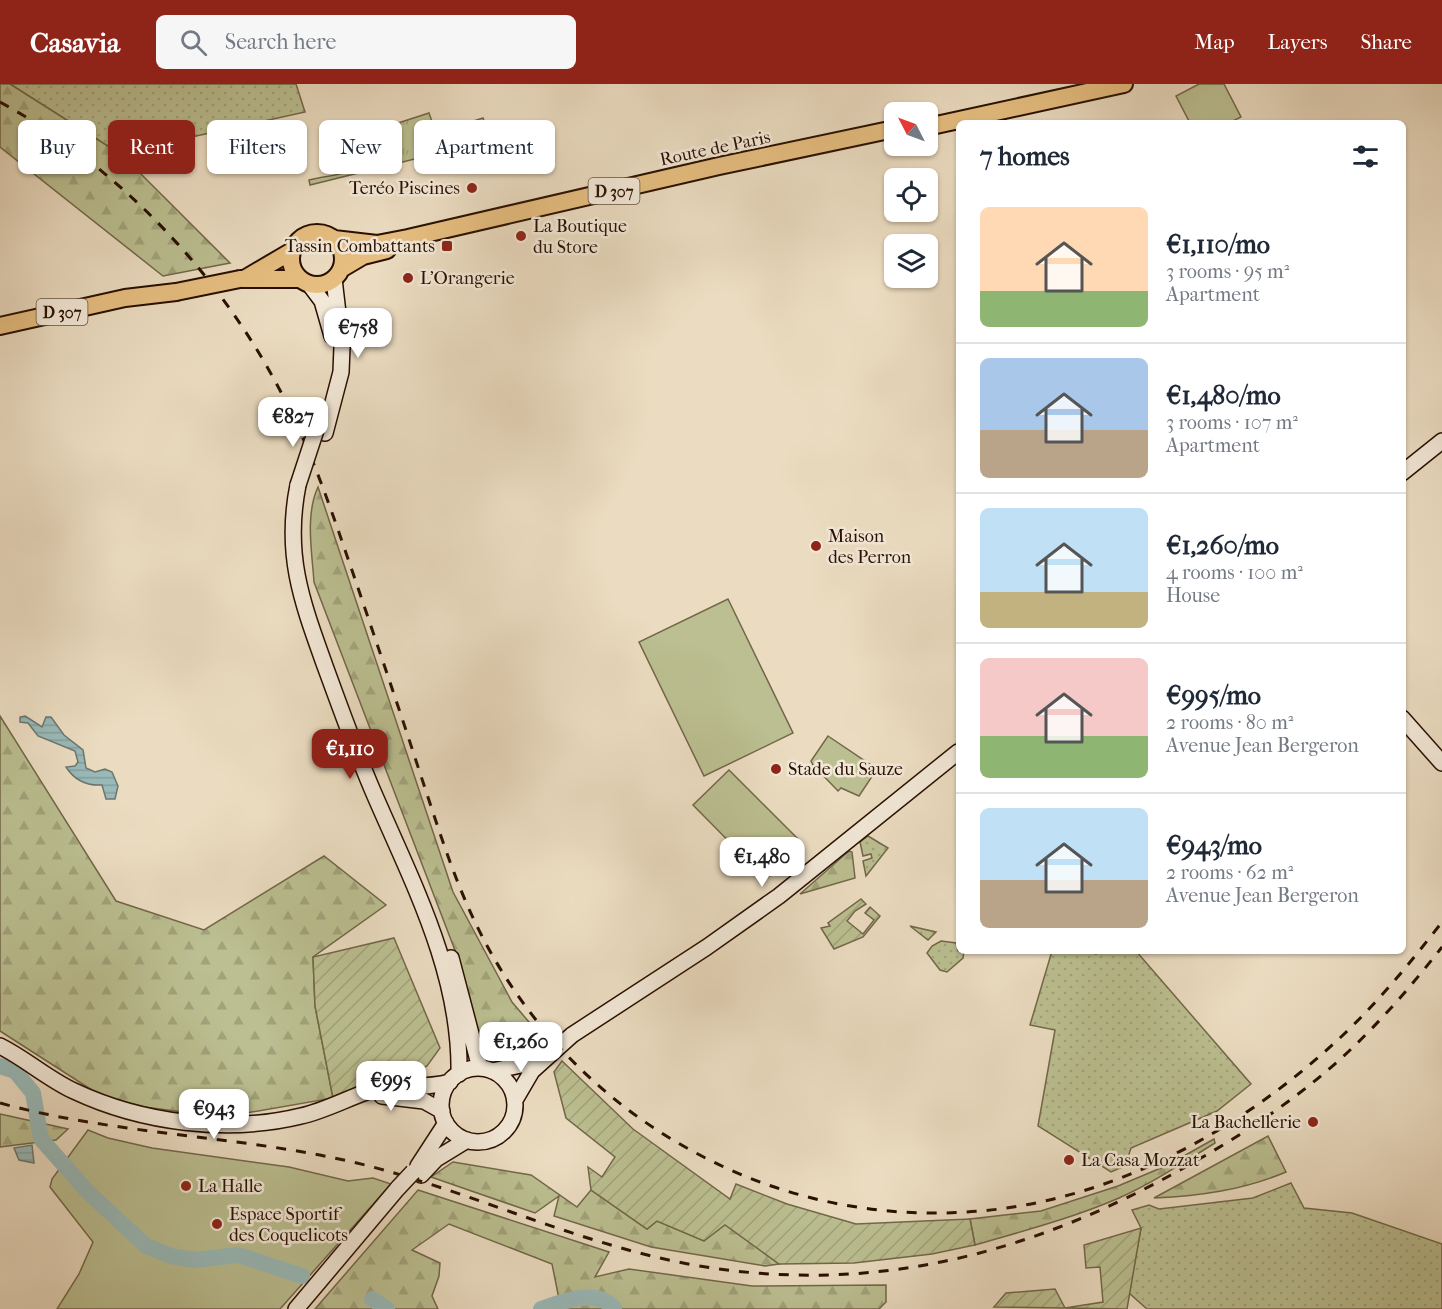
<!DOCTYPE html>
<html lang="en">
<head>
<meta charset="utf-8">
<style>
  :root { --surface:#fff; --page:#f6f6f7; --text:#1f2937; --muted:#747a83; --line:#e0e1e3; --accent:#8f2418 }
  body { margin:0; font-family:"IM FELL French Canon",serif; background:var(--page); color:var(--text); height:100vh; display:flex; flex-direction:column; font-size:22px; white-space:nowrap }
  * { box-sizing:border-box; margin:0 }
  p { font-size:20px; color:var(--muted) }
  .icon { flex:none; width:33px; height:33px; fill:none; stroke:currentColor; stroke-width:2; stroke-linecap:round; stroke-linejoin:round }
  .map { position:relative; flex:1; overflow:hidden }
  .panel { position:absolute; left:956px; top:36px; width:450px; height:834px; display:flex; flex-direction:column; background:var(--surface); border-radius:9px; box-shadow:0 2px 4px #0004 }
  .panel>* { flex:none }
  .banner { position:absolute; left:18px; top:36px; width:570px; height:54px; display:flex; gap:12px }
  .needle { width:39px; rotate:312deg }
  .buttons { position:absolute; left:884px; top:18px; display:grid; gap:12px }
  .buttons a { display:grid; place-items:center; width:54px; height:54px; border-radius:9px; background:var(--surface); box-shadow:0 2px 4px #0004; font-size:30px }
  .price { position:absolute; translate:-50% -51px; padding:0 14px; border-radius:12px; background:#fff; color:#222; font-size:20px; line-height:39px; filter:drop-shadow(0 2px 3px #0008) }
  .price::after { content:''; position:absolute; left:50%; top:36px; width:18px; height:14px; margin-left:-9px; background:inherit; clip-path:polygon(0 0,100% 0,50% 100%) }
  .price.selected { background:var(--accent); color:#fff }
  ul { padding:0; list-style:none }
  li { display:flex; align-items:center; gap:18px; height:150px; padding:0 24px }
  li+li { border-top:2px solid var(--line) }
  li span { display:grid; place-items:center; flex:none; width:168px; height:120px; border-radius:9px; color:#555 }
  li>.icon { margin-inline-start:auto }
  span .icon { width:72px; height:72px; fill:#fffc; stroke-width:1 }
  li b { font-size:26px }
  h2 { display:flex; justify-content:space-between; align-items:center; height:72px; padding:0 24px; font-size:26px }
  .chip { padding:0 21px; border-radius:9px; background:var(--surface); box-shadow:0 2px 4px #0004; font-size:21px; line-height:54px }
  .chip.selected { background:var(--accent); color:#fff }
  header { display:flex; align-items:center; gap:36px; box-sizing:border-box; height:84px; padding:0 30px; background:var(--accent); color:#fff }
  header strong { font-size:28px }
  nav { display:flex; gap:33px; margin-inline-start:auto; font-size:21px }
  .search { width:420px; height:54px; background:var(--page); display:flex; align-items:center; gap:15px; box-sizing:border-box; padding:0 21px; border-radius:9px; color:var(--muted); font-size:22px }
  .map>svg:first-child { display:block }
  .grass { fill:url(#grass-dots); stroke:#726748; stroke-width:1.5 }
  .forest { fill:url(#forest-firs); stroke:#726748; stroke-width:1.5 }
  .park { fill:url(#park-tufts); stroke:#726748; stroke-width:1.5 }
  .garden { fill:url(#garden-furrows); stroke:#726748; stroke-width:1.5 }
  .pitch { fill:#bbbf91; stroke:#726748; stroke-width:1.5 }
  .water { fill:url(#water-rules); stroke:#6c766f; stroke-width:1.5 }
  .lines { fill:none; stroke-linecap:round; stroke-linejoin:round }
  .river { stroke:#99bab9; stroke-width:16 }
  .secondary-casing { stroke:#290f00; stroke-width:18 }
  .primary-casing { stroke:#290f00; stroke-width:20 }
  .secondary { stroke:#f2e8d7; stroke-width:15 }
  .primary { stroke:#e6be80; stroke-width:16 }
  .rail { stroke:#290f00; stroke-width:3; stroke-dasharray:10 10; stroke-linecap:butt }
  .secondary-bridge-casing { stroke:#290f00; stroke-width:18; stroke-linecap:butt }
  .primary-bridge-casing { stroke:#290f00; stroke-width:20; stroke-linecap:butt }
  .secondary-bridge { stroke:#f2e8d7; stroke-width:15 }
  .primary-bridge { stroke:#e6be80; stroke-width:16 }
  .poi-dot { fill:#8f2418; stroke:#f2e8d7; stroke-width:2 }
  .labels { text-anchor:middle; stroke-width:5; stroke-linejoin:round; paint-order:stroke }
  .shield { fill:#f2e8d7; stroke:#655040; stroke-width:1.5 }
  .shield-label { font-size:16px; font-weight:bold; fill:#290f00 }
  .street-label { font-size:18px; fill:#290f00; stroke:#f2e8d7 }
  .poi-label { font-size:18px; fill:#290f00; stroke:#f2e8d7; text-anchor:start }
</style>
</head>
<body>
<header>
<strong>Casavia</strong>
<div class="search"><svg class="icon" aria-label="search" viewBox="0 0 24 24"><circle cx="10" cy="10" r="6"/><path d="M15 15l6 6"/></svg>Search here</div>
<nav><a>Map</a><a>Layers</a><a>Share</a></nav>
</header>
<div class="map">
<svg width="1442" height="1225" viewBox="0 0 1442 1225">
  <defs>
    <pattern id="grass-dots" width="8" height="8" patternUnits="userSpaceOnUse" patternTransform="scale(1.5)"><rect width="8" height="8" fill="#bbbf91"/><path d="M2 2h.1M6 6h.1" fill="none" stroke="#a1a37b" stroke-width="1.8" stroke-linecap="round"/></pattern>
    <pattern id="forest-firs" width="22" height="20" patternUnits="userSpaceOnUse" patternTransform="scale(1.5)"><rect width="22" height="20" fill="#bbbf91"/><path d="M5 1l3.5 6h-7zM16 11l3.5 6h-7z" fill="#a1a37b"/></pattern>
    <pattern id="park-tufts" width="24" height="20" patternUnits="userSpaceOnUse" patternTransform="scale(1.5)"><rect width="24" height="20" fill="#bbbf91"/><path d="M3 7l-1-3M5 7V3M7 7l1-3M15 17l-1-3M17 17v-4M19 17l1-3" fill="none" stroke="#a1a37b"/></pattern>
    <pattern id="garden-furrows" width="10" height="10" patternUnits="userSpaceOnUse" patternTransform="scale(1.5)"><rect width="10" height="10" fill="#bbbf91"/><path d="M-1 1l2-2M0 10L10 0M9 11l2-2" fill="none" stroke="#a1a37b"/></pattern>
    <pattern id="water-rules" width="6" height="5" patternUnits="userSpaceOnUse" patternTransform="scale(1.5)"><rect width="6" height="5" fill="#99bab9"/><path d="M0 2.5h6" fill="none" stroke="#849f9d"/></pattern>
  </defs>
  <rect width="100%" height="100%" fill="#ebdcc1"/>
  <filter id="stains"><feTurbulence type="fractalNoise" baseFrequency=".00333" numOctaves="4"/><feColorMatrix values="0 0 0 0 .2 0 0 0 0 .09 0 0 0 0 .02 0 0 0 .5 -.17"/></filter>
  <radialGradient id="worn" r=".72"><stop offset=".6" stop-color="#630" stop-opacity="0"/><stop offset="1" stop-color="#630" stop-opacity=".3"/></radialGradient>
  <path class="grass" d="M10,0h286l9,28 -154,34 -29,9z
    M868,752l20,12 -22,28 -3,-15 9,-3 -1,-4 -8,2 -3,-14z
    M910,842l26,6 -8,8z
    M941,857l15,2 2,8h6l-1,7 -16,14 -7,-2 -13,-17 5,-7z
    M1052,867h37l7,3 3,-3h37l115,133 -34,27 -86,37 -6,18 -14,6 -73,-46 17,-96 -25,-5z
    M1291,1099l13,25 48,5 90,31v65h-295l-18,-16 12,-65 -9,-18 17,-5 10,4 94,-11z"/>
  <path class="forest" d="M0,0h10l112,71 108,108 -67,13 -163,-129z
    M318,403l135,405 59,110 33,39 -25,19 -19,-13 -20,-4 -25,-90 -142,-371c-2,-30 -9,-67 4,-95z
    M0,632l116,185 88,29 120,-74 62,49 -73,52 2,49 18,92 -110,19 -111,-14 -112,-72z
    M849,767l3,1 3,26 -55,16z
    M0,1030l68,15 -12,11 -56,7z
    M1268,1052l18,36c-43,18 -86,24 -132,26z
    M1214,1055l1,4c-31,19 -62,40 -96,55 -46,20 -96,33 -144,47l-5,-26 71,-8 77,-25 50,-21z
    M453,1078l78,13 46,32 14,-17 56,39 10,-8 47,20 21,-17 54,40 -14,2 -114,-19 -97,-31 5,-20 -24,17 -104,-36z
    M418,1106l191,62 -14,25 34,-8 123,17 134,-1v17l-7,7h-318l-9,-45 -103,-40 -37,26 28,13 -1,13 -7,20 6,13h-123z"/>
  <path class="park" d="M429,29l7,20 47,-15 8,22 -181,45 -1,-5c30,-7 46,-2 54,-34l29,-21z"/>
  <path class="garden" d="M861,815l5,5 -11,7 -8,10 16,13 11,-14 -9,-7 5,-6 10,9 -17,21 -29,12 -13,-21 9,-2 -2,-3z
    M394,854l46,110 -13,18 -20,9 -74,23 -18,-92 -2,-49z
    M562,977l71,68 97,70 6,-15 51,20 69,20 114,-5 5,26 -43,9 -78,9 -75,1 -54,-39 -21,16 -47,-20 -10,8 -56,-39 -3,-23 14,10 13,-20 -49,-39 -12,-46z
    M1141,1144l-14,81 -133,-2 12,-14 49,-4 10,19 38,-6 -3,-35 -14,1 -2,-23z"/>
  <path class="pitch" d="M1199,0h25l17,33 -12,6h-39l-14,-27z
    M728,515l65,134 -89,43 -65,-134z
    M828,652l49,33 -18,27 -18,-8 -3,3 -25,-26 -2,-4z
    M729,686l73,73 -36,36 -73,-74z
    M88,1046l20,8 44,10 137,19 59,14 25,-3 18,6 -111,125h-223l22,-35 14,-32 -43,-55 2,-8z"/>
  <path class="water" d="M25,632l17,11 4,-10h5l13,18 19,15 3,18 9,4 10,-3 7,3 6,14 -3,13h-9l-4,-14c-15,1 -27,-4 -36,-18l9,-1 3,-4 -3,-11 -37,-15 -10,-13 -8,-1v-5z
    M32,1061l2,18 -15,-3 -5,-12z"/>
  <g class="lines">
    <path class="river" d="M0,982l15,5 18,22 8,46 46,52 59,55 25,10 24,4 43,-5 64,21
      M372,1215l15,10
      M541,1225c21,-7 57,-22 73,0"/>
    <defs>
      <path id="secondary" d="M310,201l12,16 10,35
        M325,349l16,-61 1,-25 -8,-68
        M1402,389l40,-32
        M298,401c-14,70 4,117 27,181 15,41 30,83 47,123 39,91 89,183 87,285
        M1402,634l40,45
        M451,874l29,110
        M0,962c26,13 48,33 74,45 68,32 153,43 227,25 23,-5 45,-17 68,-25 26,-8 54,-1 81,-9
        M441 1021a37 37 0 1 1 74 0a37 37 0 1 1-74 0Z
        M492,987l29,-6 22,-13
        M382,1012l42,5 18,10
        M515,1016l17,-29 40,-36 135,-88 72,-51 179,-144
        M418,1082l28,-43
        M421,1091l15,-16 31,-19
        M296,1225l102,-121"/>
      <path id="primary" d="M927,43l197,-43
        M291 175a26 26 0 1 1 52 0a26 26 0 1 1-52 0Z
        M334,155l43,5 31,-6 311,-72 175,-37
        M341,185l22,-13 24,-6
        M246,194l46,-27
        M240,195h59
        M0,242l125,-28 51,-6"/>
    </defs>
    <use href="#secondary" class="secondary-casing"/>
    <use href="#primary" class="primary-casing"/>
    <use href="#secondary" class="secondary"/>
    <use href="#primary" class="primary"/>
    <path class="rail" d="M0,18c122,67 225,177 287,302 29,58 49,120 70,181 21,62 42,123 62,185 17,51 33,104 56,152 47,99 125,180 221,231 83,45 177,65 271,59 141,-8 274,-81 375,-176 37,-35 69,-74 100,-114
      M0,1019c119,33 245,32 365,62 109,28 212,78 323,99 181,33 343,-9 499,-98 57,-32 113,-69 161,-114 34,-32 65,-68 94,-105"/>
    <defs>
      <path id="secondary-bridge" d="M298,401l21,-64
        M398,1104l15,-16"/>
      <path id="primary-bridge" d="M176,208l64,-13"/>
    </defs>
    <use href="#secondary-bridge" class="secondary-bridge-casing"/>
    <use href="#primary-bridge" class="primary-bridge-casing"/>
    <use href="#secondary-bridge" class="secondary-bridge"/>
    <use href="#primary-bridge" class="primary-bridge"/>
  </g>
  <g class="poi-dot">
    <circle cx="472" cy="104" r="6"/>
    <circle cx="521" cy="152" r="6"/>
    <rect x="441" y="156" width="12" height="12" rx="3"/>
    <circle cx="408" cy="194" r="6"/>
    <circle cx="816" cy="462" r="6"/>
    <circle cx="776" cy="685" r="6"/>
    <circle cx="1313" cy="1038" r="6"/>
    <circle cx="1069" cy="1076" r="6"/>
    <circle cx="186" cy="1102" r="6"/>
    <circle cx="217" cy="1140" r="6"/>
  </g>
  <g class="labels">
    <g class="shield">
      <rect x="588.5" y="94" width="51" height="26" rx="4.5"/>
      <rect x="36.5" y="215" width="51" height="26" rx="4.5"/>
    </g>
    <g class="shield-label">
      <text x="614" y="113">D 307</text>
      <text x="62" y="234">D 307</text>
    </g>
    <g class="street-label">
      <text transform="translate(715 64) rotate(-12)" y="6">Route de Paris</text>
    </g>
    <g class="poi-label">
      <text x="460" y="110" text-anchor="end">Teréo Piscines</text>
      <text x="533" y="148">La Boutique<tspan x="533" dy="21">du Store</tspan></text>
      <text x="435" y="168" text-anchor="end">Tassin Combattants</text>
      <text x="420" y="200">L'Orangerie</text>
      <text x="828" y="458">Maison<tspan x="828" dy="21">des Perron</tspan></text>
      <text x="788" y="691">Stade du Sauze</text>
      <text x="1301" y="1044" text-anchor="end">La Bachellerie</text>
      <text x="1081" y="1082">La Casa Mozzat</text>
      <text x="198" y="1108">La Halle</text>
      <text x="229" y="1136">Espace Sportif<tspan x="229" dy="21">des Coquelicots</tspan></text>
    </g>
  </g>
  <rect width="100%" height="100%" filter="url(#stains)"/>
  <rect width="100%" height="100%" fill="url(#worn)"/>
</svg>
<div class="buttons">
<a><svg class="needle" viewBox="-14 -14 28 28"><path d="M0-13l5 13h-10z" fill="#e53935"/><path d="M0 13l5-13h-10z" fill="#747a83"/></svg></a>
<a><svg class="icon" aria-label="locate" viewBox="0 0 24 24"><circle cx="12" cy="12" r="6"/><path d="M12 2v4M12 18v4M2 12h4M18 12h4"/></svg></a>
<a><svg class="icon" aria-label="layers" viewBox="0 0 24 24"><path d="M12 4l9 5-9 5-9-5zM3 14l9 5 9-5"/></svg></a>
</div>
<b class="price" style="left:358px;top:275px">€758</b>
<b class="price" style="left:293px;top:364px">€827</b>
<b class="price selected" style="left:350px;top:696px">€1,110</b>
<b class="price" style="left:762px;top:804px">€1,480</b>
<b class="price" style="left:521px;top:989px">€1,260</b>
<b class="price" style="left:391px;top:1028px">€995</b>
<b class="price" style="left:214px;top:1056px">€943</b>
<div class="banner">
<a class="chip">Buy</a>
<a class="chip selected">Rent</a>
<a class="chip">Filters</a>
<a class="chip">New</a>
<a class="chip">Apartment</a>
</div>
<section class="panel">
<h2>7 homes<svg class="icon" aria-label="filters" viewBox="0 0 24 24"><path d="M4 7h16M4 17h16"/><circle cx="9" cy="7" r="2"/><circle cx="15" cy="17" r="2"/></svg></h2>
<ul>
<li><span style="background:linear-gradient(#ffd9b3 70%,#8fb573 0)"><svg class="icon" aria-label="home" viewBox="0 0 24 24"><path d="M3 11l9-7 9 7M6 9v11h12V9"/></svg></span><div><b>€1,110/mo</b><p>3 rooms · 95 m²</p><p>Apartment</p></div></li>
<li><span style="background:linear-gradient(#a9c7e8 60%,#b9a48a 0)"><svg class="icon" aria-label="home" viewBox="0 0 24 24"><path d="M3 11l9-7 9 7M6 9v11h12V9"/></svg></span><div><b>€1,480/mo</b><p>3 rooms · 107 m²</p><p>Apartment</p></div></li>
<li><span style="background:linear-gradient(#bfe0f5 70%,#c2b280 0)"><svg class="icon" aria-label="home" viewBox="0 0 24 24"><path d="M3 11l9-7 9 7M6 9v11h12V9"/></svg></span><div><b>€1,260/mo</b><p>4 rooms · 100 m²</p><p>House</p></div></li>
<li><span style="background:linear-gradient(#f6c9c9 65%,#8fb573 0)"><svg class="icon" aria-label="home" viewBox="0 0 24 24"><path d="M3 11l9-7 9 7M6 9v11h12V9"/></svg></span><div><b>€995/mo</b><p>2 rooms · 80 m²</p><p>Avenue Jean Bergeron</p></div></li>
<li><span style="background:linear-gradient(#bfe0f5 60%,#b9a48a 0)"><svg class="icon" aria-label="home" viewBox="0 0 24 24"><path d="M3 11l9-7 9 7M6 9v11h12V9"/></svg></span><div><b>€943/mo</b><p>2 rooms · 62 m²</p><p>Avenue Jean Bergeron</p></div></li>
</ul>
</section>
</div>
</body>
</html>
